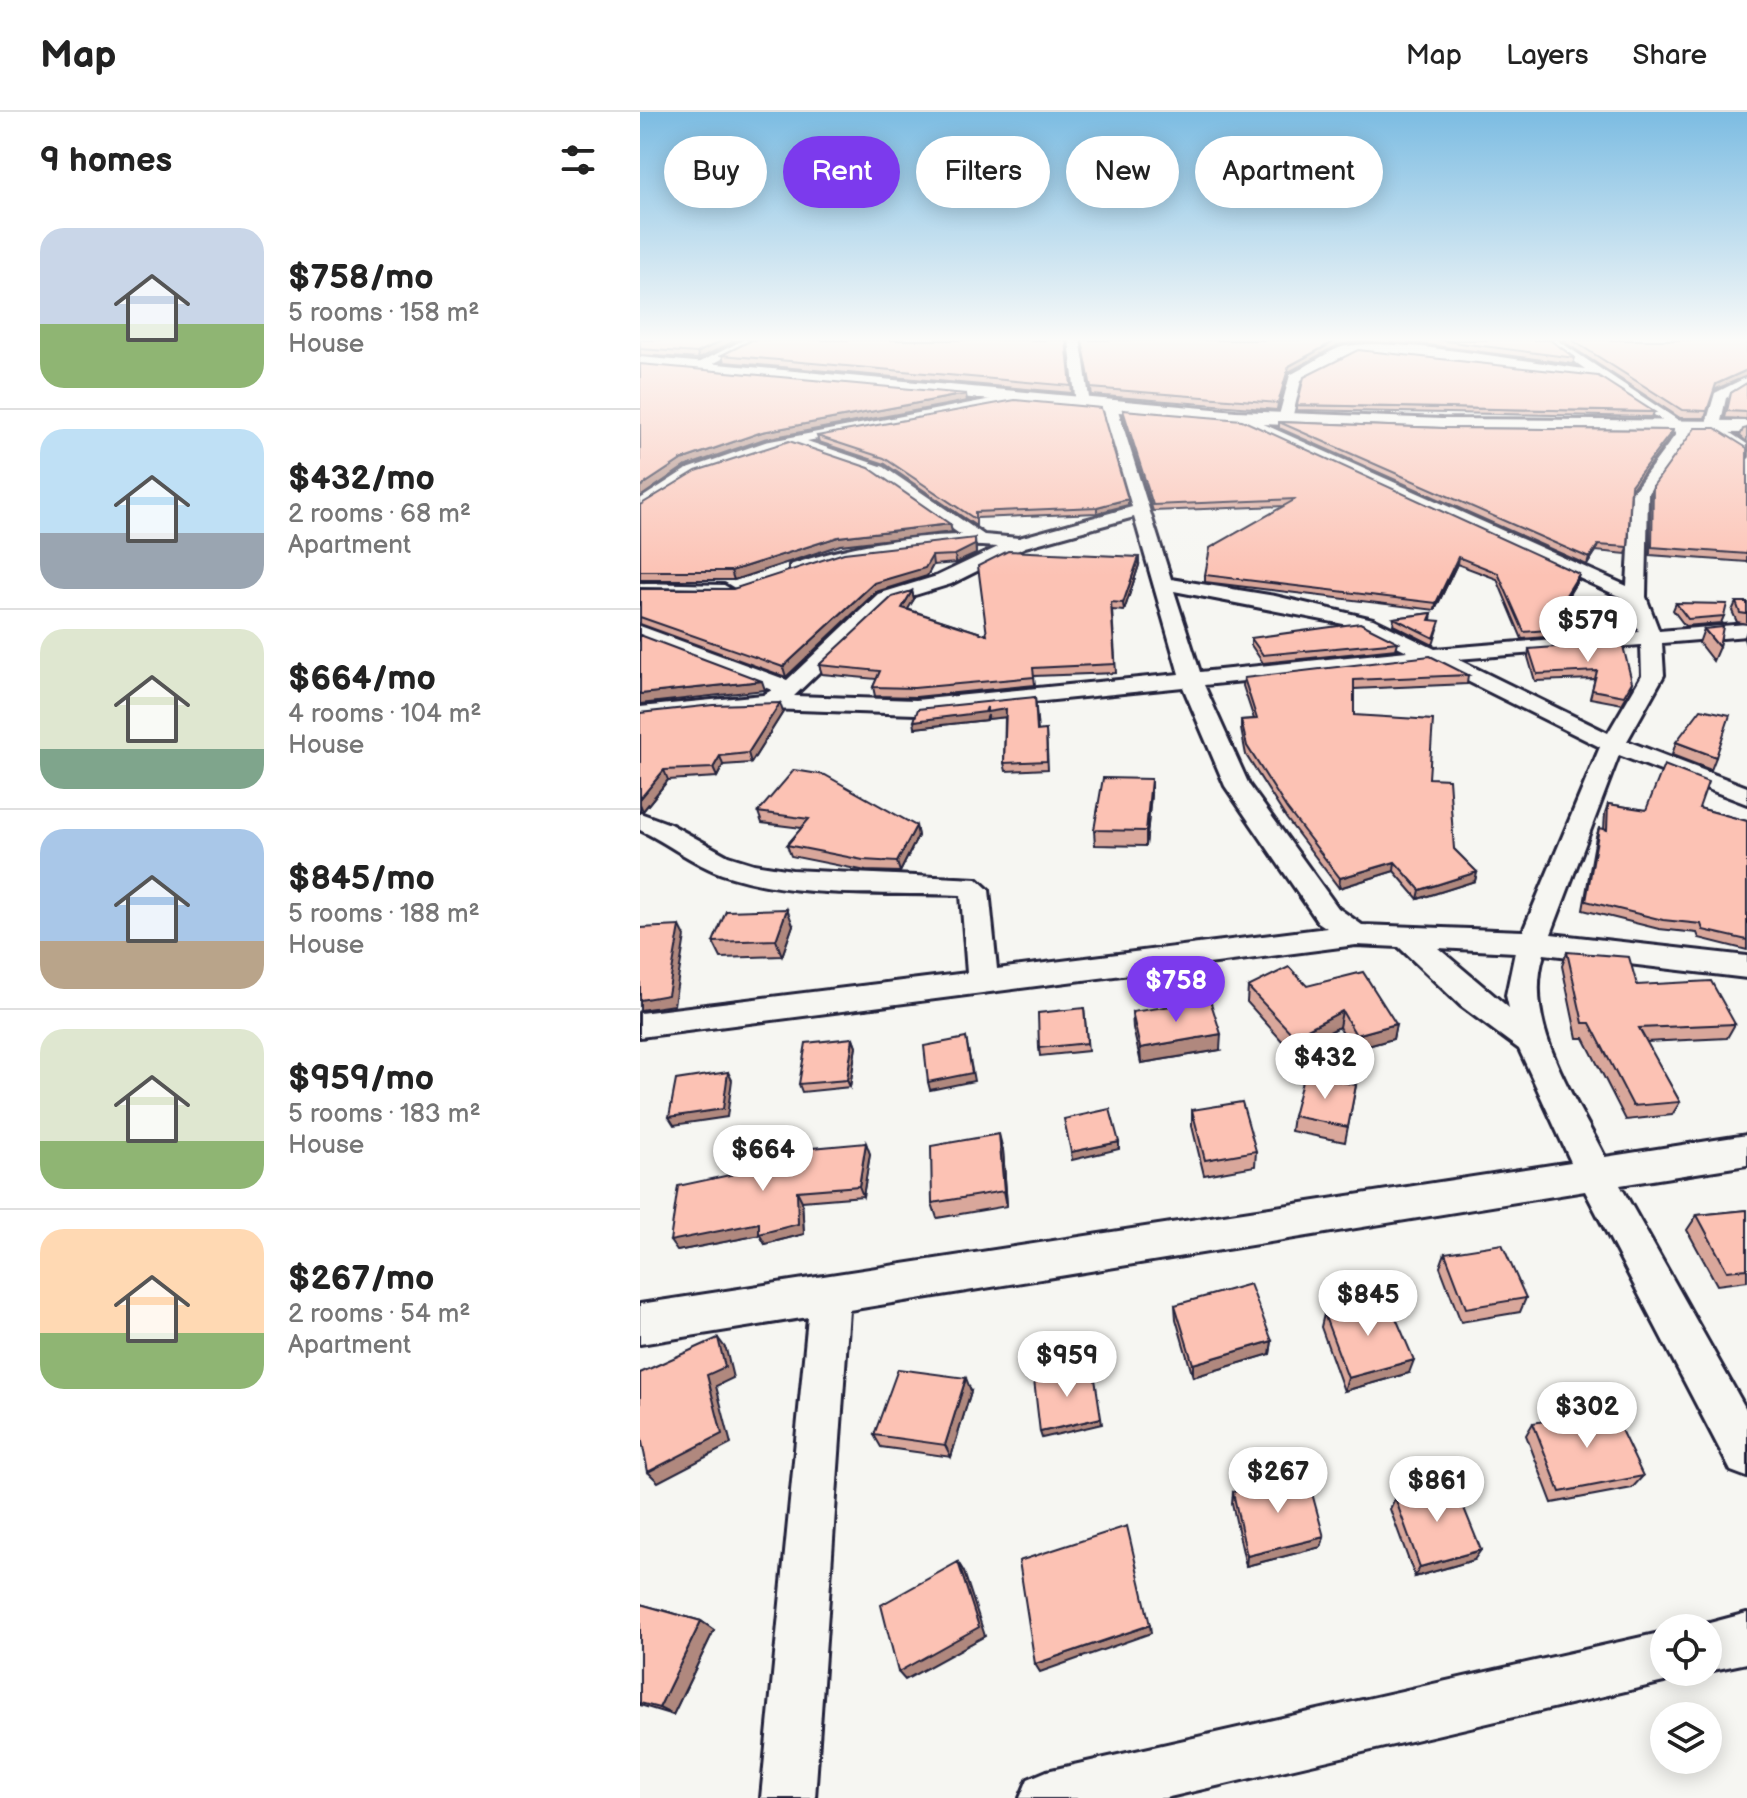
<!DOCTYPE html>
<html lang="en">
<head>
<meta charset="utf-8">
<style>
  :root { --surface:#fff; --page:#f6f6f6; --text:#222; --muted:#767676; --line:#e0e0e0; --accent:#7c3aed }
  body { margin:0; font-family:"Balsamiq Sans",sans-serif; background:var(--page); color:var(--text); height:100vh; display:flex; flex-direction:column; font-size:30px; white-space:nowrap }
  * { box-sizing:border-box; margin:0 }
  p { font-size:26px; color:var(--muted) }
  .icon { flex:none; width:44px; height:44px; fill:none; stroke:currentColor; stroke-width:2; stroke-linecap:round; stroke-linejoin:round }
  .map { position:relative; flex:1; overflow:hidden }
  .side { display:flex; flex-direction:column; background:var(--surface); width:640px }
  .side>* { flex:none }
  .banner { position:absolute; left:24px; top:24px; width:760px; height:72px; display:flex; gap:16px }
  .buttons { position:absolute; left:1010px; top:1502px; display:grid; gap:16px }
  .buttons a { display:grid; place-items:center; width:72px; height:72px; border-radius:50%; background:var(--surface); box-shadow:0 4px 20px #0003; font-size:40px }
  .price { position:absolute; translate:-50% -68px; padding:0 18px; border-radius:28px; background:#fff; color:#222; font-size:26px; line-height:52px; filter:drop-shadow(0 2px 4px #0008) }
  .price::after { content:''; position:absolute; left:50%; top:48px; width:24px; height:18px; margin-left:-12px; background:inherit; clip-path:polygon(0 0,100% 0,50% 100%) }
  .price.current { background:var(--accent); color:#fff }
  ul { padding:0; list-style:none }
  li { display:flex; align-items:center; gap:24px; height:200px; padding:0 40px }
  li+li { border-top:2px solid var(--line) }
  li span { display:grid; place-items:center; flex:none; width:224px; height:160px; border-radius:24px; color:#555 }
  li>.icon { margin-inline-start:auto }
  span .icon { width:96px; height:96px; fill:#fffc; stroke-width:1 }
  li b { font-size:34px }
  h2 { display:flex; justify-content:space-between; align-items:center; height:96px; padding:0 40px; font-size:34px }
  .chip { padding:0 28px; border-radius:36px; background:var(--surface); box-shadow:0 4px 20px #0003; font-size:28px; line-height:72px }
  .chip.current { background:var(--accent); color:#fff }
  header { display:flex; align-items:center; gap:48px; box-sizing:border-box; height:112px; padding:0 40px; background:var(--surface); border-bottom:2px solid var(--line) }
  header strong { font-size:38px }
  nav { display:flex; gap:44px; margin-inline-start:auto; font-size:28px }
  main { display:flex; flex:1; min-height:0 }
  .map>svg:first-child { display:block }
  .lines { fill:none; stroke-linecap:round; stroke-linejoin:round }
  .street-casing { stroke:#22223b; stroke-width:6 }
  .secondary-casing { stroke:#22223b; stroke-width:6 }
  .street { fill:#f6f6f2; fill-rule:evenodd }
  .secondary { fill:#f6f6f2; fill-rule:evenodd }
  .wall { fill:#d9a79b; stroke:#22223b; stroke-width:2 }
  .shaded-wall { fill:#b0887e; stroke:#22223b; stroke-width:2 }
  .building { fill:#fcc2b4; stroke:#22223b; stroke-width:2 }
</style>
</head>
<body>
<header>
<strong>Map</strong>
<nav><a>Map</a><a>Layers</a><a>Share</a></nav>
</header>
<main>
<section class="side">
<h2>9 homes<svg class="icon" aria-label="filters" viewBox="0 0 24 24"><path d="M4 7h16M4 17h16"/><circle cx="9" cy="7" r="2"/><circle cx="15" cy="17" r="2"/></svg></h2>
<ul>
<li><span style="background:linear-gradient(#c9d6e8 60%,#8fb573 0)"><svg class="icon" aria-label="home" viewBox="0 0 24 24"><path d="M3 11l9-7 9 7M6 9v11h12V9"/></svg></span><div><b>$758/mo</b><p>5 rooms · 158 m²</p><p>House</p></div></li>
<li><span style="background:linear-gradient(#bfe0f5 65%,#9aa5b1 0)"><svg class="icon" aria-label="home" viewBox="0 0 24 24"><path d="M3 11l9-7 9 7M6 9v11h12V9"/></svg></span><div><b>$432/mo</b><p>2 rooms · 68 m²</p><p>Apartment</p></div></li>
<li><span style="background:linear-gradient(#dfe7d0 75%,#7fa58c 0)"><svg class="icon" aria-label="home" viewBox="0 0 24 24"><path d="M3 11l9-7 9 7M6 9v11h12V9"/></svg></span><div><b>$664/mo</b><p>4 rooms · 104 m²</p><p>House</p></div></li>
<li><span style="background:linear-gradient(#a9c7e8 70%,#b9a48a 0)"><svg class="icon" aria-label="home" viewBox="0 0 24 24"><path d="M3 11l9-7 9 7M6 9v11h12V9"/></svg></span><div><b>$845/mo</b><p>5 rooms · 188 m²</p><p>House</p></div></li>
<li><span style="background:linear-gradient(#dfe7d0 70%,#8fb573 0)"><svg class="icon" aria-label="home" viewBox="0 0 24 24"><path d="M3 11l9-7 9 7M6 9v11h12V9"/></svg></span><div><b>$959/mo</b><p>5 rooms · 183 m²</p><p>House</p></div></li>
<li><span style="background:linear-gradient(#ffd9b3 65%,#8fb573 0)"><svg class="icon" aria-label="home" viewBox="0 0 24 24"><path d="M3 11l9-7 9 7M6 9v11h12V9"/></svg></span><div><b>$267/mo</b><p>2 rooms · 54 m²</p><p>Apartment</p></div></li>
</ul>
</section>
<div class="map">
<svg width="1107" height="1686" viewBox="0 0 1107 1686">
  <rect width="100%" height="100%" fill="#f6f6f2"/>
  <filter id="ink" filterUnits="userSpaceOnUse"><feTurbulence type="fractalNoise" baseFrequency=".0125" numOctaves="2"/><feDisplacementMap in="SourceGraphic" scale="16" xChannelSelector="R" yChannelSelector="G"/><feConvolveMatrix kernelMatrix="1 2 1 2 8 2 1 2 1" color-interpolation-filters="sRGB"/></filter>
  <g filter="url(#ink)">
    <g class="lines">
      <defs>
        <path id="street" d="M103,228h15l-57,30 -10,-3z
          M429,228h12l9,65 -7,4 -7,-4z
          M904,228h13l130,86 3,8 -42,59 -2,104 13,34 88,-7v12l-85,7 2,32 -37,66 120,46v17l-128,-49 -68,179 196,22v22l-203,-24c-22,70 31,142 61,203l142,-22v30l-127,20 127,226v66l-16,-6 -146,-280 -736,119 -34,488h-54l47,-481 -168,27v-40l931,-142 -52,-113 -58,-43 -62,-59 -43,-2 -716,92v-24l327,-40 -6,-78c-77,-3 -164,4 -239,-21 -29,-10 -54,-31 -82,-44v-17l30,11 58,32 26,8 38,6 185,9 12,11 8,79 330,-41 -9,-6 -93,-136 -42,-99 -267,27 -148,-5 -52,2 -76,10v-14l123,-12 9,-5 -132,-51v-13l147,54 91,-86 59,-18 61,-29c-76,-6 -130,10 -201,28l-7,-2v-8c56,-19 112,-29 171,-30l-89,-62 -81,-28 -94,31 -57,35v-12l45,-29 80,-28 253,-48 5,1v6l-216,40 77,26 100,68 35,3 113,-31 -29,-100 7,-4 7,4 54,172 104,17 98,23 62,30 204,-17 -12,-32 -398,-183 12,-3 386,172 5,-93 44,-59 -2,-6 -76,-50 -241,-26 -56,28 -9,39 -7,4 -7,-4 12,-44c16,-8 32,-20 49,-27 38,-14 197,15 246,21zM494,405l45,157 -263,26 -122,-4 98,-94 59,-18 74,-37zM534,479l185,36 48,24 -207,21zM1001,533l1,30 -34,58 -151,-74zM789,550l171,85 -77,184 -161,-6 -24,-17 -89,-123 -45,-100zM798,836l77,4 -9,43 3,13z
          M1107,265v9l-21,12 -6,28 27,18v12l-42,-29 10,-34z
          M0,471l84,2 10,6 -10,6 -84,-2z
          M1107,1501v50l-39,8v-43h-17z
          M1024,1520v40h19l-19,10 -499,116h-145l8,-19 19,-8z"/>
        <path id="secondary" d="M0,245l596,54 206,8 305,2v12l-305,-2 -206,-8 -596,-56z"/>
      </defs>
      <use href="#street" class="street-casing"/>
      <use href="#secondary" class="secondary-casing"/>
      <use href="#street" class="street"/>
      <use href="#secondary" class="secondary"/>
    </g>
    <path class="wall" d="M0,228h97l-38,19 -59,-4z
      M112,228h317h-3l6,53 -348,-31 -2,-7z
      M441,228h469l25,18 -2,6 -152,-20 -63,-2 -20,3 -49,27 -12,38 -185,-15z
      M921,228h186v36l-33,14 -9,28h-25z
      M1107,271v36l-22,-1 6,-25z
      M657,293l357,7 -2,5 -355,-7z
      M483,298l456,164 -2,7 -13,22 53,21 -2,7 -93,8 -25,-60 -40,-15 -22,46 -230,-28v-7l79,-69 -131,5 -30,-96z
      M639,310l164,6 230,2 -2,6 -40,53 -3,58 -2,7 -30,-3 -9,14 -308,-137z
      M1107,316v14l-7,-6 3,-7z
      M177,324l311,69 -31,8 -121,5v8l-91,-62 -66,-22z
      M1107,336v114l-97,-7 1,-61 2,-8z
      M0,393l310,19 2,8 -112,13 -106,35h-94z
      M336,434v8l-20,9 -23,2 -6,11 -51,16 -90,85 -146,-53v-36l93,1z
      M499,453l-15,46 -12,-1 4,63 -82,3 1,9 -119,12 -41,-1 -2,-9 4,-8 -55,-5 -3,-9 93,-74 2,8 -7,10 80,26z
      M1096,490h11v22l-10,-2 -5,-11z
      M1036,491l48,13 -3,7 -36,3 -12,-16z
      M792,501l-1,7 7,9 -5,16 -40,-20 1,-7z
      M1064,517l15,18 -6,14 -14,-18z
      M1107,519v17l-3,-9z
      M611,526l147,4 -2,7 -133,14 -12,-18z
      M889,537l103,33 -2,8 -8,14 -32,-6 5,-19 -60,2 -7,-24z
      M828,563l-1,9 -113,5v26l75,63 25,71 23,23 -2,9 -57,18 -24,-28 -55,17 -53,-70 -40,-63 -5,-26v-9l13,-1 -11,-33 1,-8z
      M395,585l3,34 8,-1 2,39 -42,2 -2,-8 1,-46 -17,2v-4l-2,5 -71,8z
      M143,600l-32,51 -28,2 -6,12 -49,3 -25,31h-3v-98z
      M1036,630l40,15 -5,13 -39,-15z
      M511,682l-5,52 -51,-1 -1,-15z
      M968,692l38,6 53,-2 48,13v129l-48,-12 -2,-5 -38,-4 -76,-19 13,-73 3,-9 5,2 1,-17z
      M118,700l158,14 2,10 -18,36 -34,-1 -75,-15 -4,-11 15,-17 -40,-5z
      M153,813l-11,31 -61,2 -8,-16z
      M927,840l70,33 98,39 -8,14 -81,4 34,60 -8,13 -46,5 -42,-82h-7l-15,-72z
      M667,874l89,38 -3,15 -40,11 -14,-23 -47,25 -45,-50 1,-15z
      M444,896l4,43 -48,5 -1,-8z
      M492,900l88,38 -79,13 -8,-35z
      M213,926l3,8 -6,41 -48,5 -3,-8z
      M716,973l-11,57 -54,-11 2,-15z
      M552,998l64,41 -1,15 -51,9 -12,-49z
      M226,1031l4,11 -7,42 -61,5 2,33 -39,10 -5,-9 -83,16 133,-93z
      M363,1038l4,56 -70,12 -5,-15z
      M1107,1098v71l-30,4 -30,-55 10,-15z
      M805,1141l81,45 -6,14 -59,10 -21,-55z
      M535,1193l97,36 -2,13 -77,23 -17,-58z
      M684,1202l85,59 -65,18 -23,-64z
      M331,1279l-20,66 -70,-10 -7,-12z
      M893,1311l110,53 -11,12 -80,15 -26,-68z
      M593,1380l91,45 -3,10 -75,19 -14,-63z
      M755,1386l79,62 -59,17 -25,-68z
      M0,1492l61,17 13,9 -41,85 -33,-10z"/>
    <path class="shaded-wall" d="M83,228h14l-38,19 -2,-6z
      M697,228h22l-1,2 -20,3 -49,27 -12,38 1,-7 11,-37z
      M1107,258v6l-33,14 2,-6z
      M326,282l1,7 -203,38 -80,28 -44,30v-10l41,-27 81,-28z
      M1033,318l-2,6 -41,55 1,-6z
      M488,387v6l-31,8v-6z
      M310,412l2,8 -112,13 -106,35 -3,-9 107,-34z
      M335,426l1,16 -20,9 -1,-8z
      M958,433l-2,6 -9,14 2,-7z
      M292,444l1,9 -6,11 -51,16 -90,85 -3,-10 91,-84z
      M499,445v8l-15,46 -1,-8z
      M818,445l-1,7 -22,46 1,-7z
      M939,462l-2,7 -18,29 2,-7z
      M272,479l2,8 -10,17 -2,-8z
      M122,569l3,9 -125,14v-10z
      M140,591l3,9 -32,51 -3,-10z
      M347,595l19,2 1,8 -19,2v-4l-2,5 -71,8 -1,-7z
      M80,644l3,9 -6,12 -4,-9z
      M24,658l4,10 -25,31 -3,-7v-5z
      M511,667v15l-5,52v-15z
      M276,714l2,10 -18,36 -3,-10z
      M755,750l-1,9 -55,17 1,-10z
      M837,760l-2,9 -57,18 2,-9z
      M147,797l6,16 -11,31 -6,-16z
      M40,814l5,10 -11,69 -34,5v-10z
      M702,899l-3,16 -47,25 2,-16z
      M756,912l-3,15 -40,11 3,-15z
      M581,922l-1,16 -79,13 -1,-15z
      M213,926l3,8 -6,41 -3,-7z
      M326,926l8,43 -44,9 -2,-8z
      M88,960l4,8 -5,37 -53,8 -5,-8z
      M359,1022l4,16 4,56 -3,-15z
      M479,1030v7l-47,11 -1,-8z
      M226,1031l4,11 -7,42 -4,-10z
      M157,1079l5,10 2,33 -39,10 -5,-9 -83,16 -7,-10z
      M78,1226l8,11 7,29 -17,8 15,58 -73,38 -10,-10 59,-97z
      M632,1229l-2,13 -77,23v-13z
      M774,1248l-5,13 -65,18 4,-13z
      M326,1266l5,13 -20,66 -6,-12z
      M461,1306l1,6 -60,14 -2,-6z
      M684,1425l-3,10 -75,19 1,-10z
      M841,1438l-7,10 -59,17 5,-10z
      M318,1450l6,10 21,64 -80,44 -7,-8z
      M61,1509l13,9 -41,85 -14,-7z
      M510,1513l1,8 -111,39 -5,-8z"/>
    <path class="building" d="M0,228h83l-26,13 -57,-4z
      M112,228h314l5,46 -349,-31z
      M442,228h255l-48,26 -11,37 -187,-15z
      M797,228h113l25,18z
      M932,228h175v30l-31,14 -9,27 -25,-1z
      M718,238l240,26 56,36 -357,-7 7,-28z
      M0,252l326,30 -204,38 -81,28 -41,27z
      M1107,271v29l-20,-1 4,-18z
      M375,288l86,8 27,91 -31,8 -122,5v7l-91,-61 -67,-22z
      M483,298l119,10 337,154 -18,29h51l5,21 -93,8 -26,-59 -40,-16 -22,46 -231,-28 5,-27 86,-49 -143,6z
      M639,310l164,6 230,2 -42,55 -3,62 -30,-2 -9,13z
      M1055,316h20l32,20v106l-95,-7 1,-61z
      M149,329l80,27 81,56 -112,13 -107,34h-91v-66l56,-34z
      M335,426v7l-20,10 -23,1 -7,12 -51,15 -91,84 -143,-50v-28h93l111,-36z
      M368,439l131,6 -16,46 -12,-1 4,62 -82,4 1,9 -120,11 -41,-1 7,-16 -61,-6 73,-68 20,-6 -10,17 85,27 -9,-69z
      M1096,490h11v12l-7,-1z
      M1036,491l51,1 -3,12 -36,3z
      M792,501l-3,7 11,1 -6,17 -40,-20z
      M720,511l38,19 -135,13 -12,-17z
      M1083,515l-4,20 -15,-18z
      M0,523l122,46 -122,13z
      M982,530l10,40 -8,14 -32,-6 5,-19 -60,3 -8,-25z
      M790,544l38,19 -114,5v35l79,5 -4,58 20,1 5,70 23,23 -57,18 -25,-28 -55,16 -53,-69 -40,-63 -6,-26 16,-1 -13,-41z
      M395,585l2,34 9,-1 1,31 -43,2 2,-54 -19,3v-5l-2,5 -71,9 4,-12z
      M140,591l-32,50 -28,3 -7,12 -49,2 -24,29v-86l73,-8z
      M1061,597l29,6 -14,42 -40,-15z
      M1024,653l44,17 -9,26 48,13v119l-44,-10 -2,-6 -38,-4 -77,-19 13,-73 8,2 1,-26 38,6z
      M154,658l31,5 91,51 -19,36 -34,-2 -76,-15 22,-26 -51,-7z
      M463,666l48,1 -5,52 -52,-1z
      M147,797l-11,31 -63,2 13,-31z
      M40,814l-12,69 -28,5v-72z
      M927,840l62,5 8,28 74,-4 24,43 -96,4 41,74 -47,4 -43,-83h-7z
      M649,855l18,19 56,-14 33,52 -40,11 -14,-24 -48,25 -46,-49z
      M570,888l11,34 -81,14 -8,-36z
      M444,896l3,35 -48,5 -1,-35z
      M213,926l-6,42 -48,4 7,-41z
      M326,926l6,35 -44,9 -4,-36z
      M88,960l-5,37 -54,8 7,-37z
      M664,962l52,11 -8,42 -55,-11z
      M602,990l14,49 -51,9 -13,-50z
      M470,997l9,33 -48,10 -7,-33z
      M359,1022l5,57 -72,12 -1,-57z
      M226,1031l-7,43 -62,5 1,33 -39,10v-11l-89,18 8,-55 132,-28 2,-10z
      M1107,1098v59l-20,2 -30,-56z
      M862,1132l24,54 -60,10 -21,-55z
      M610,1172l22,57 -79,23 -18,-59z
      M747,1185l27,63 -66,18 -24,-64z
      M78,1226l7,29 -18,8 15,59 -74,38 -8,-40v-59z
      M453,1254l8,52 -61,14 -6,-52z
      M258,1257l68,9 -21,67 -71,-10z
      M971,1297l32,67 -83,16 -27,-69z
      M667,1363l17,62 -77,19 -14,-64z
      M813,1369l28,69 -61,17 -25,-69z
      M487,1414l23,99 -115,39 -16,-103z
      M318,1450l21,65 -81,45 -17,-67z
      M0,1492l61,17 -42,87 -19,-5z"/>
  </g>
  <linearGradient id="sky" x2="0" y2="1"><stop stop-color="#7cbce2"/><stop offset="0.49" stop-color="#fbfbf9"/><stop offset="1" stop-color="#fbfbf9" stop-opacity="0"/></linearGradient>
  <rect width="1107" height="464" fill="url(#sky)"/>
</svg>
<div class="buttons">
<a><svg class="icon" aria-label="locate" viewBox="0 0 24 24"><circle cx="12" cy="12" r="6"/><path d="M12 2v4M12 18v4M2 12h4M18 12h4"/></svg></a>
<a><svg class="icon" aria-label="layers" viewBox="0 0 24 24"><path d="M12 4l9 5-9 5-9-5zM3 14l9 5 9-5"/></svg></a>
</div>
<b class="price" style="left:948px;top:552px">$579</b>
<b class="price current" style="left:536px;top:912px">$758</b>
<b class="price" style="left:685px;top:989px">$432</b>
<b class="price" style="left:123px;top:1081px">$664</b>
<b class="price" style="left:728px;top:1226px">$845</b>
<b class="price" style="left:427px;top:1287px">$959</b>
<b class="price" style="left:947px;top:1338px">$302</b>
<b class="price" style="left:638px;top:1403px">$267</b>
<b class="price" style="left:797px;top:1412px">$861</b>
<div class="banner">
<a class="chip">Buy</a>
<a class="chip current">Rent</a>
<a class="chip">Filters</a>
<a class="chip">New</a>
<a class="chip">Apartment</a>
</div>
</div>
</main>
</body>
</html>
